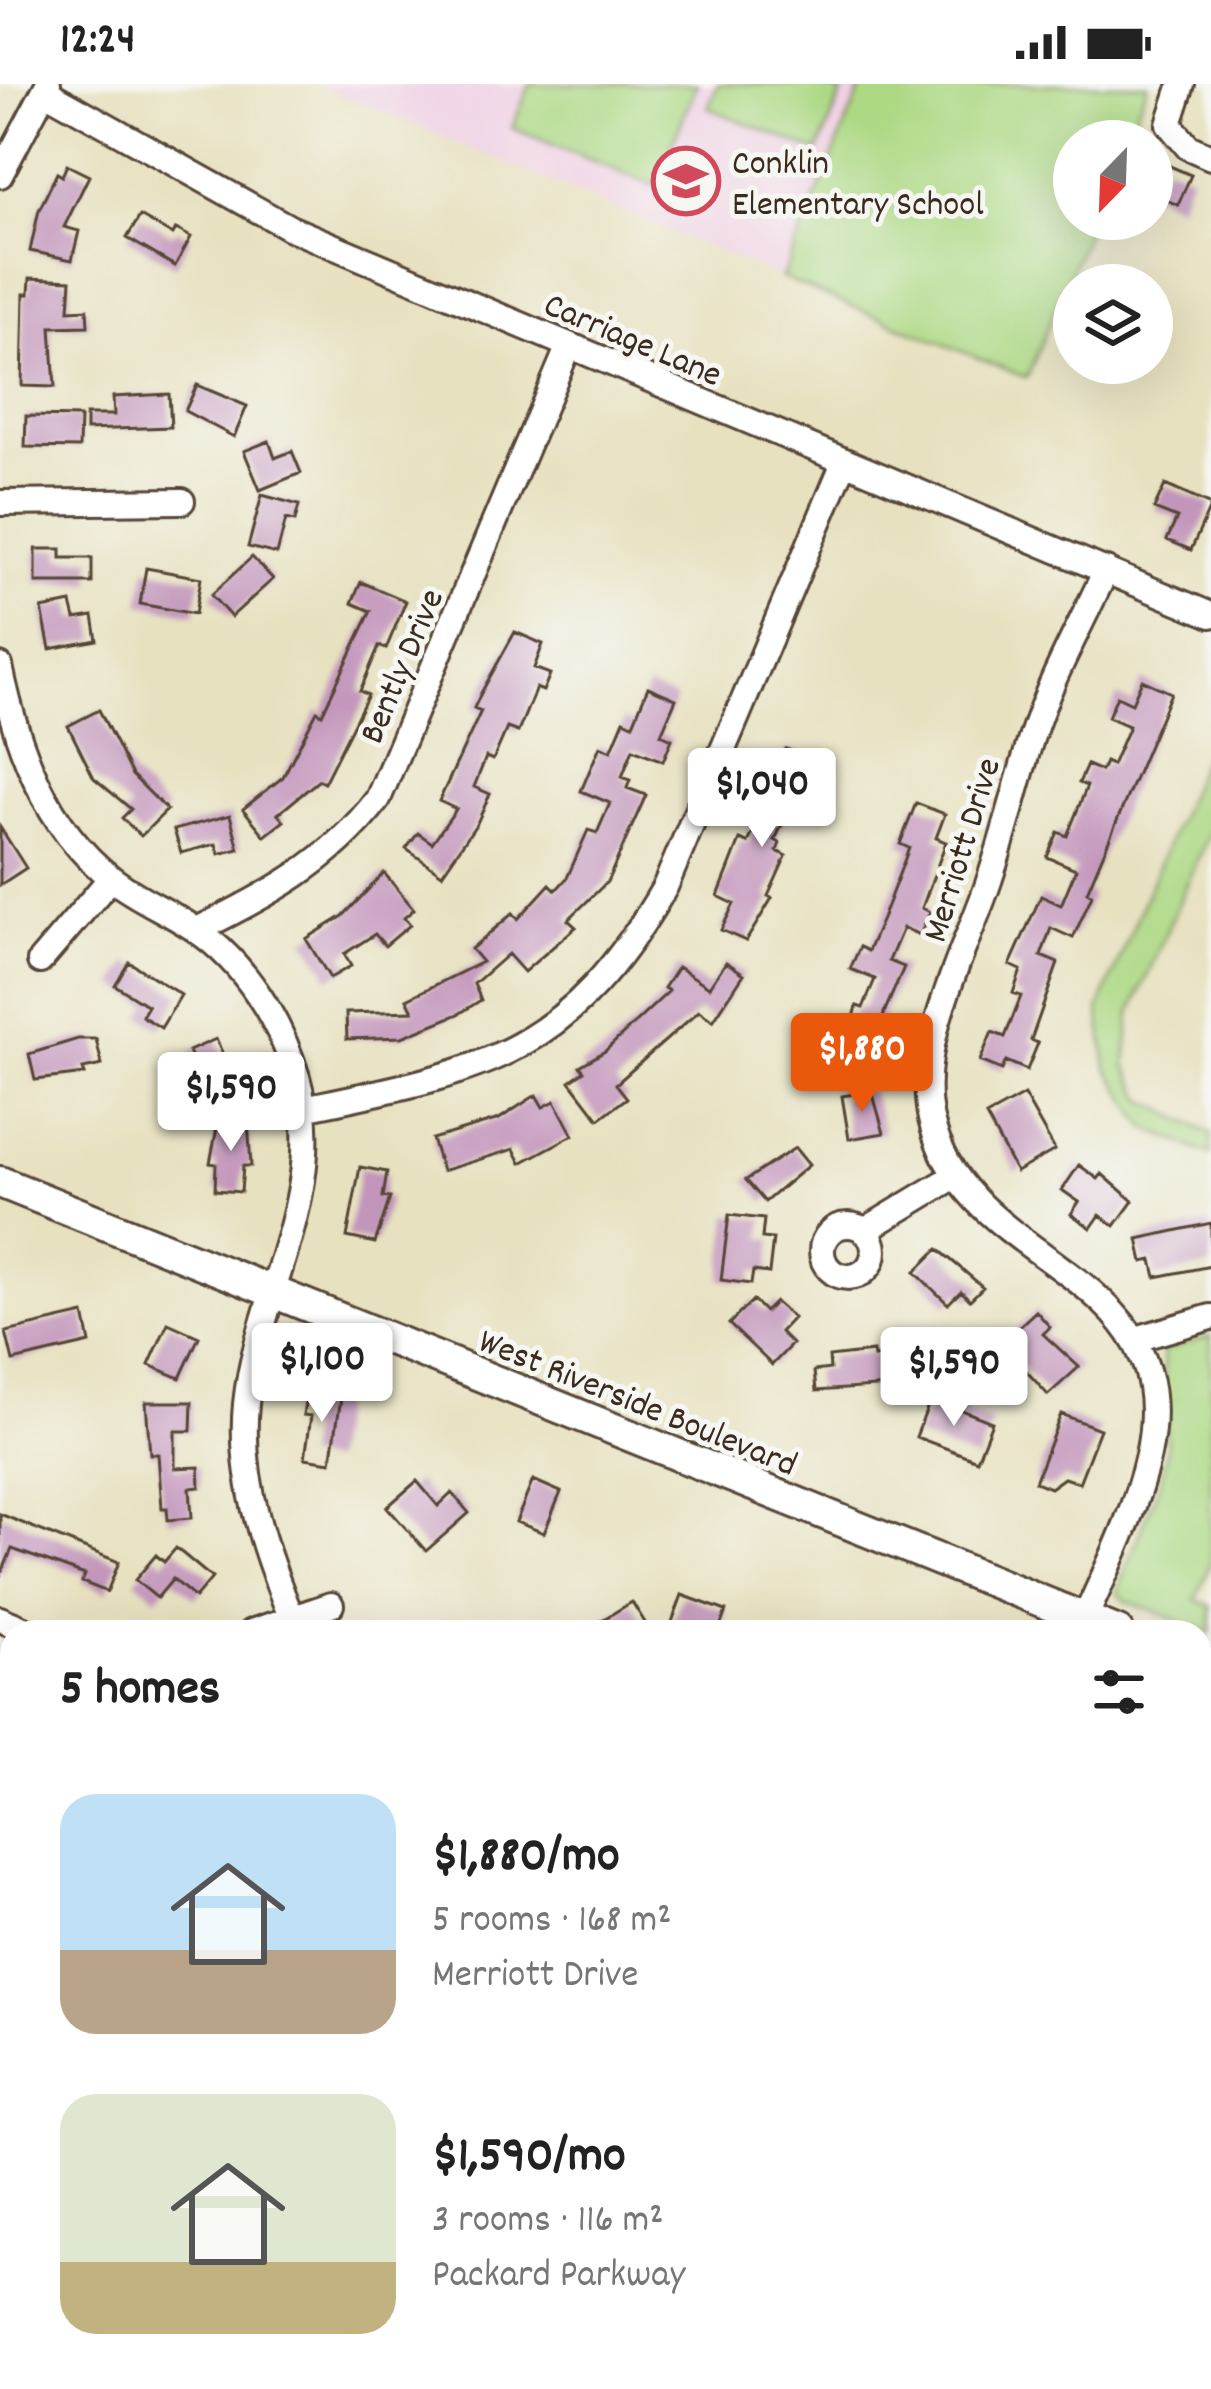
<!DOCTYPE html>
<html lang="en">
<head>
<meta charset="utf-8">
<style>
  :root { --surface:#fff; --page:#f2f2f2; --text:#222; --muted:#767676; --accent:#ea580c }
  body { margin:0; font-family:Dekko,sans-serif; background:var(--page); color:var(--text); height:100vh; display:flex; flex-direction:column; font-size:45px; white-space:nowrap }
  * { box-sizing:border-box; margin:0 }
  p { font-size:39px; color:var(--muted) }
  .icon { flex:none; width:66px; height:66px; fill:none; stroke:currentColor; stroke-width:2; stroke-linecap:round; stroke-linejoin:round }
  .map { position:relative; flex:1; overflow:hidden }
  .sheet { position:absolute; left:0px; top:1536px; width:1212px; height:771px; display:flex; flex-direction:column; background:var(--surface); border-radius:36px 36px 0 0; box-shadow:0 12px 48px #0002 }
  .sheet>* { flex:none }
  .needle { width:78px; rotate:203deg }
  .buttons { position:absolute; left:1053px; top:36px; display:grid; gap:24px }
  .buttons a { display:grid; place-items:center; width:120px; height:120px; border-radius:50%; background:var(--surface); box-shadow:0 12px 48px #0002; font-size:60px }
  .price { position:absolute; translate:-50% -102px; padding:0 27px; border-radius:12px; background:#fff; color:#222; font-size:39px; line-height:78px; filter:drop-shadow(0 3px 6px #0008) }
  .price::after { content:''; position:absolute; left:50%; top:72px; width:36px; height:27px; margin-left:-18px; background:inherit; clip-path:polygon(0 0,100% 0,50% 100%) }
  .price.on { background:var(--accent); color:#fff }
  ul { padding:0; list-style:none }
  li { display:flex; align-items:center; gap:36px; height:300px; padding:0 60px }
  li span { display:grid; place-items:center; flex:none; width:336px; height:240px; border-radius:36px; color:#555 }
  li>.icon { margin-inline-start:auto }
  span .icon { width:144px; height:144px; fill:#fffc; stroke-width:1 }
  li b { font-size:51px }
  h2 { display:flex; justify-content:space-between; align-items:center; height:144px; padding:0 60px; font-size:51px }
  .status { display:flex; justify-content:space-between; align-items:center; height:84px; padding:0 60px; background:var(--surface); direction:ltr }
  .status svg { height:33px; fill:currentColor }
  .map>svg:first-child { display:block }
  .built { fill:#f0d0e4 }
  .green { fill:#add985; stroke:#748252; stroke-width:3 }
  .building { fill:#c295bb }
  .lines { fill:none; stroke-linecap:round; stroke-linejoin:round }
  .minor-casing { stroke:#554536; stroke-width:30 }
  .major-casing { stroke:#554536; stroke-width:36 }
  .minor { stroke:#fff; stroke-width:24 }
  .major { stroke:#fff; stroke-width:30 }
  .labels { text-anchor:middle; stroke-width:10; stroke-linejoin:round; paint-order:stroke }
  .poi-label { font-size:36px; fill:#3b2a1e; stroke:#f6f6f2; text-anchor:start }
  .street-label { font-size:36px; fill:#3b2a1e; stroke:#f6f6f2 }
</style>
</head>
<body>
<div class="status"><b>12:24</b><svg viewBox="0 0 49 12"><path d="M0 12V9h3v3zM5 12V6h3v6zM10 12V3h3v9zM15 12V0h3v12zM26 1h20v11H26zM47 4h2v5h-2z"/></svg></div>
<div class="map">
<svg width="1211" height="2305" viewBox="0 0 1211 2305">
  <rect width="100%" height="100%" fill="#f6f6f2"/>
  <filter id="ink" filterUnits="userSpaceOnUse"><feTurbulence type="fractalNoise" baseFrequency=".00833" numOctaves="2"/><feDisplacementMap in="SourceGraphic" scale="24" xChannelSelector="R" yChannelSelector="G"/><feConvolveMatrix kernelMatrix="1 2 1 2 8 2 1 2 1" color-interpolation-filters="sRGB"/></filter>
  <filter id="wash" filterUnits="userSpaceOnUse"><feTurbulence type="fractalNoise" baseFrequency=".004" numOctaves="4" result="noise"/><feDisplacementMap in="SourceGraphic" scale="48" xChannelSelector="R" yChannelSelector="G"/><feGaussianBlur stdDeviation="2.7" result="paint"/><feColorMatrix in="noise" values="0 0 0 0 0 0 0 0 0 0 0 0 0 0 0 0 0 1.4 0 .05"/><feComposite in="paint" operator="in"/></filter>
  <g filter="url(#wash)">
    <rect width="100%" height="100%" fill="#e7e1bf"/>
    <path class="built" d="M316,0h547l-81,194z"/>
    <path class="green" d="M530,0h167l-42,102 -143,-58z
      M718,0h100l24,9 -24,59 -110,-44z
      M863,0h285l-24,57h-50v78h18l-65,159 -245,-100z
      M1211,655v90l-80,184 -5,52 18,35 67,34v21l-64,-26 -40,-61 -8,-59z
      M1211,1252v227l-15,37 15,6v27l-85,-32 -9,-9 44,-113 6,-33 -4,-95z
      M1211,1989v204l-11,-4v-172z"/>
    <g id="blocks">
      <path class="building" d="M1165,80l26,11 -13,30 -25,-11z
        M67,81l22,11 -25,51 15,4 -7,29 -42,-9 9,-41 18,-37 5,3z
        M140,132l33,19 3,-6 15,8 -16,29 -48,-28z
        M30,194l41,2 -2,30 18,-1 1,17 -37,1 4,60 -33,-1 2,-92h5z
        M197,301l50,21 -13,31 -49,-26z
        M169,310l2,33 -85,3v-15h28l-1,-18z
        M26,332l54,1 -1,31 -54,-1z
        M269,357l6,17 17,-7 9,22 -41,17 -16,-39z
        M1165,401l46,20 -20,45 -24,-10 10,-22 -23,-9z
        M262,411l37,10 -4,16 -9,-2 -9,35 -29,-7z
        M36,465h25v9h31v25h-56z
        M252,473l21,22 -42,38 -20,-22z
        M146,484l55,10 -6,36 -55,-10z
        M361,498l45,19 -20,48 -7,-3 -19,45 8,4 -44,88 -5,-3 -41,34 6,7 -19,15 -22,-27 40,-32 34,-66 5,3 49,-103 -19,-8z
        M71,519l4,16 18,-3 4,24 -47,9 -8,-40z
        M515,548l28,12 -9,24 16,6 -7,17 -7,-3 -18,44 -11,-4 -14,32 -7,-3 -12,30 16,7 -13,29 -35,51 -36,-25 12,-16 14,10 24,-34 -17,-8 42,-90 -7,-3 7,-15z
        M1142,596l29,13 -84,199 5,3 -19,43 -22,-10 -10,28 17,7 -27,77 7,3 -11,27 -21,-9 -4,9 -22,-9 12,-29 13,5 16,-41 -8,-3 8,-23 -11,-5 31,-69 20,9 15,-36 -29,-12 11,-25 9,4 20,-50 -8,-3 8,-18 14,6 4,-9 7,3 17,-39 -21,-9 9,-21 15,7z
        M648,603l28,12 -15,35 11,5 -9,22 -30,-12 -11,28 8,3 -3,8 19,7 -39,87 -39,38 8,7 -52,45 -16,-18 -34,30 7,16 -22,14 -57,23 -55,2 -1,-26 67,-2 -6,-12 75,-37 -11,-13 42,-36 5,6 32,-35 6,6 11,-12 21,-48 9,3 13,-30 -29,-12 19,-45 11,5 13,-31 9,4z
        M99,626l33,65 35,35 -26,26 -19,-18 9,-9 -37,-31 -26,-52z
        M786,665l26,10 -37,81 5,3 -3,8 9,5 -18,40 4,2 -26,43 -25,-11 13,-26 -16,-8 22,-56 8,3 19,-42 -12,-4 9,-21 10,4z
        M916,719l29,11 -9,24 10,4 -24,66 8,4 -10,23 -17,-7 -14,33 15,6 -20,46 -6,40 -31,-8 10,-39 6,2 12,-29 -25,-10 10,-22 8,4 14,-32 27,-71 -9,-4z
        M230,731l9,34 -20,5 -3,-10 -35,9 -7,-23z
        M0,743l26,41 -26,17z
        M384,789l30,36 -10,9 6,7 -25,21 -10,-12 -31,20 7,12 -21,12 -24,-39 37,-23z
        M129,878l52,33 -20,33 -19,-12 6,-10 -33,-21z
        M726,878l18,12 -31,47 -14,-10 -83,73 11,14 -28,21 -29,-38 14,-10 -4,-5 25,-15 64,-60 -5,-3 14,-21 31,20z
        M78,955h18l6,26 -19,4 2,5 -50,6 -6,-26z
        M216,955l24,54 -27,12 -24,-54z
        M872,1007l12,42 -35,6 -7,-43z
        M536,1011l7,12 12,-6 18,34 -52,28 -7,-14 -72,22 -10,-32 67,-20z
        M1024,1011l31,55 -39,22 -30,-56z
        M219,1034l29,3 3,45h-8l-2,26 -26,-2 1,-26 -6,-1z
        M795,1064l14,17 -44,37 -19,-22z
        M1079,1081l19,14 4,-5 31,27 -18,25 -15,-11 -9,13 -20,-14 8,-12 -17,-12z
        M360,1083l27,5 -4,25 7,1 -15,45 -28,-6z
        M729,1131l35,4 -2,19 11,1 -4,34 -16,-2 -2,13 -30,-4z
        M1211,1139v43l-55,11 -4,-17 -9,2 -5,-23z
        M938,1165l45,38 -13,13 -9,-9 -13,13 -33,-32z
        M753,1216l12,12 10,-10 18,16 -13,14 12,12 -20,21 -43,-41z
        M1036,1227l14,16 -7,7 36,33 -31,28 -47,-52z
        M84,1230l6,29 -77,18 -7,-29z
        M168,1239l31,14 -19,41 -31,-13z
        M873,1268l1,5 25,-4 4,32 -87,6 -2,-20 16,-2 -1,-12z
        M307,1308l34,6 -10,64 -26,-4 6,-42 -8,-1z
        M931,1314l61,24 -15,38 -61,-23z
        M146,1318h46l-1,29h-16v37l24,-1 1,20 -10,1 2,30 -24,2 -1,-12h-5l-4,-54h-8z
        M1061,1330l39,15 -21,54 -15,-5 -14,10 -15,-6z
        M533,1396l28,12 -17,41 -28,-11z
        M417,1397l21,25 14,-13 17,20 -43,38 -39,-44z
        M0,1430l119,48 -12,30 -25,-10 3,-7 -73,-26 -12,28z
        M176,1464l36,30 -17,20 -22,-19 -16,19 -22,-18 21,-25 8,7z
        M682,1511l44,16 -8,21h-31l2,-4 -17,-6z
        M632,1518l19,30h-69z"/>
    </g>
  </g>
  <g filter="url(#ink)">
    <use href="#blocks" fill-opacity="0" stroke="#554536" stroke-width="3"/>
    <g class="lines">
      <defs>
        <path id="minor" d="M1182,0l-13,40 19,23 23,10
          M45,7l245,137 921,387
          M0,91l48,-91
          M0,419l182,-2
          M0,582c16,79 45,160 111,212 26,21 58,33 85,52 49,33 84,91 101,147 33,113 -40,217 -51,327 -8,80 22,155 51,228
          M197,846c71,-35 132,-67 181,-131l190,-451
          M40,877l71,-83
          M304,1024c179,-37 263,-51 361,-221l178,-422
          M822 1167a26 26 0 1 1 52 0a26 26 0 1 1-52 0Z
          M864,1147l91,-55
          M1136,1255l75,-22
          M0,1535l31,13
          M251,1548l80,-27
          M1079,1548c24,-56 56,-117 69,-177 41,-189 -183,-184 -217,-336 -17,-75 33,-165 57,-235 17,-49 28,-99 44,-148 18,-57 49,-111 74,-166"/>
        <path id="major" d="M0,1098l1118,450
          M1200,1579l11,4"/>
      </defs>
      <use href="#minor" class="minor-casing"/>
      <use href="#major" class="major-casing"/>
      <use href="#minor" class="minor"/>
      <use href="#major" class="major"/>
    </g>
  </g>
  <defs>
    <symbol id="school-ring" viewBox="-11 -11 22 22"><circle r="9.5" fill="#f6f6f2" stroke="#d1495b" stroke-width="1.5"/><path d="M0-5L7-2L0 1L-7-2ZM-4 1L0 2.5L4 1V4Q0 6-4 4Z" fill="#d1495b"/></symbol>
  </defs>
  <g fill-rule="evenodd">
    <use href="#school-ring" x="648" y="59" width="76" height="76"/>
  </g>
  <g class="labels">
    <g class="poi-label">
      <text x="732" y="89">Conklin<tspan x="732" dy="41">Elementary School</tspan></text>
    </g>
    <g class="street-label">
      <text transform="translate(634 253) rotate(23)" y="13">Carriage Lane</text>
      <text transform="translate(399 581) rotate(-67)" y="13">Bently Drive</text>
      <text transform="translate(959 765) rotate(-73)" y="13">Merriott Drive</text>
      <text transform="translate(639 1316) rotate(22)" y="13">West Riverside Boulevard</text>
    </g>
  </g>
</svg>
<div class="buttons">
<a><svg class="needle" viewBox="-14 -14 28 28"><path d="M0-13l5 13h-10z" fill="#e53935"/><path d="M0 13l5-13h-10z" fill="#767676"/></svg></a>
<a><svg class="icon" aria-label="layers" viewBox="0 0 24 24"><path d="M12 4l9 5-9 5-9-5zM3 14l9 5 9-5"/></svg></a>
</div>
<b class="price" style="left:762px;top:766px">$1,040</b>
<b class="price on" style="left:862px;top:1031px">$1,880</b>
<b class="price" style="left:231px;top:1070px">$1,590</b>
<b class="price" style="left:322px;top:1341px">$1,100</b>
<b class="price" style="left:954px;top:1345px">$1,590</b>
<section class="sheet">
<h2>5 homes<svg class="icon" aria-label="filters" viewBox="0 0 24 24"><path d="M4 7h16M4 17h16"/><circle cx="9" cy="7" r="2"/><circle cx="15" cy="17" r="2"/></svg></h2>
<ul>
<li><span style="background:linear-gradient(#bfe0f5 65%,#b9a48a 0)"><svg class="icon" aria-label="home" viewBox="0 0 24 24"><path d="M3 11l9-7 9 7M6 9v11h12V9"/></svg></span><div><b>$1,880/mo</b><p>5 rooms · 168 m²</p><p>Merriott Drive</p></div></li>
<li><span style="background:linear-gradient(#dfe7d0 70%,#c2b280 0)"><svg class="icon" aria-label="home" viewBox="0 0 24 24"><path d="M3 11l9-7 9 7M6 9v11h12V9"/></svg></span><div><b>$1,590/mo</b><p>3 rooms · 116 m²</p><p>Packard Parkway</p></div></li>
</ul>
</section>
</div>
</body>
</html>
